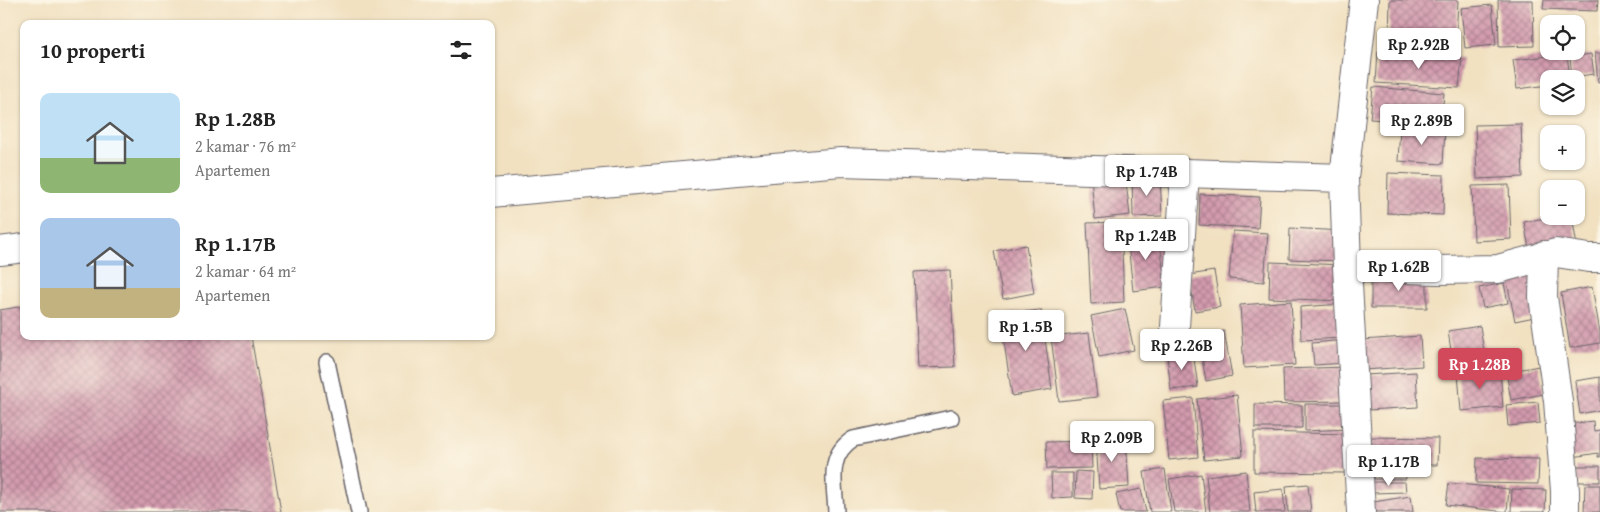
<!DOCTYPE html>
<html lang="id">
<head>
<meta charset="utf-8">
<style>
  :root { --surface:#fff; --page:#f6f6f6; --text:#222; --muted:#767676; --accent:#d1495b }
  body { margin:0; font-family:"Gentium Book Plus",serif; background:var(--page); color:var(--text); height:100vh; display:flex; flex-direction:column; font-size:19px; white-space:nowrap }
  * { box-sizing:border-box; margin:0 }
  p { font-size:16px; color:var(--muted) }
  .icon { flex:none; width:28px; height:28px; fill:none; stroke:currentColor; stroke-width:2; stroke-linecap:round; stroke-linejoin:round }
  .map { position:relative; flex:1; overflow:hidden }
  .sheet { position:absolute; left:20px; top:20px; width:475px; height:320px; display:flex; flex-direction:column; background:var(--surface); border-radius:10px; box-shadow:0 1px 4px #0004 }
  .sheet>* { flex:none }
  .controls { position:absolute; left:1540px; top:15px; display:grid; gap:10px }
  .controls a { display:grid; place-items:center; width:45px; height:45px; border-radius:10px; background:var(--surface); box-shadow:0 1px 4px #0004; font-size:25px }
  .price { position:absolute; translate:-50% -42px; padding:0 11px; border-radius:5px; background:#fff; color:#222; font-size:16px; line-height:32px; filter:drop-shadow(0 1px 2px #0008) }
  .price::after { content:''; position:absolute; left:50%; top:30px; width:15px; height:11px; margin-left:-8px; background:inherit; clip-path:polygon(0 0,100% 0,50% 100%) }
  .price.selected { background:var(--accent); color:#fff }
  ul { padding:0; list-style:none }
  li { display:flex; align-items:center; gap:15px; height:125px; padding:0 20px }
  li span { display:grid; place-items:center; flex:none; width:140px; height:100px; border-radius:10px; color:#555 }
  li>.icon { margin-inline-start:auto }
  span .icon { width:60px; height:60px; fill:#fffc; stroke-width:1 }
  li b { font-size:21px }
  h2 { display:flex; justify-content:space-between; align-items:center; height:60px; padding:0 20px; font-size:21px }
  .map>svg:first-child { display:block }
  .building { fill:url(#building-cross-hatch) }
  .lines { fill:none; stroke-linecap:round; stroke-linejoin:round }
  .lane-casing { stroke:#6a656a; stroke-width:18 }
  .street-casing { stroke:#6a656a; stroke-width:30 }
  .lane { stroke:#fff; stroke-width:15 }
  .street { stroke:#fff; stroke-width:28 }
</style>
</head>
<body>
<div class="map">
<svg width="1600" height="512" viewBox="0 0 1600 512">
  <defs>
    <pattern id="building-cross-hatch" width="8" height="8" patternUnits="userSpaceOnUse" patternTransform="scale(1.25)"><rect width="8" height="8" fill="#d39bae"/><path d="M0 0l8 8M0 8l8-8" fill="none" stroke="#ab7e8f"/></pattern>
  </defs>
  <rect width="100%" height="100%" fill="#fcf5e5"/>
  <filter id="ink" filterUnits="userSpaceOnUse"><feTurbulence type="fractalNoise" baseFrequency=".02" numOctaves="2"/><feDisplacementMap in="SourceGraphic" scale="10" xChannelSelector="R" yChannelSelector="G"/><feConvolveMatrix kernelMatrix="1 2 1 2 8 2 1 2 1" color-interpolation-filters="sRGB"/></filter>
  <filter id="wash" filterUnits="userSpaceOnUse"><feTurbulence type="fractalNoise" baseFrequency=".0096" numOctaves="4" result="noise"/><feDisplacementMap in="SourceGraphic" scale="20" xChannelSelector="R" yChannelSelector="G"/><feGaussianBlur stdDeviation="1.12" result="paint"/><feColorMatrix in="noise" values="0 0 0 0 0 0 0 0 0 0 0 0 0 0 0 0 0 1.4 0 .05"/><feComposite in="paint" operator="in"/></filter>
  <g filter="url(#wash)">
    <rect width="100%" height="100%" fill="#f1e1c1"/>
    <g id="blocks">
      <path class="building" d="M1390,0h68l-2,43 -67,-3z
        M1498,0h35l1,46 -35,1z
        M1544,0h54l-1,11 -54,-2z
        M1492,5l4,40 -31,3 -4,-40z
        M1378,52l84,6 -3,30 -83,-5z
        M1595,53h5v29h-2z
        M1567,54l3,25h-21v6l-32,4 -4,-29z
        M1591,54l3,20 -22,3 -2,-20z
        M1373,87l71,6 -3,31 -71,-5z
        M1521,124l2,53 -46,2 -2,-54z
        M1400,128l45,2 -2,34 -45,-3z
        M1388,173l56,2 -1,40 -56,-2z
        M1125,174l5,41 -35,4 -4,-41z
        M1160,177l2,39 -29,1 -1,-39z
        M1509,185l2,54 -37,2 -2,-55z
        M1200,194l60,3 -2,31 -59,-3z
        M1555,216h17l5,30 -47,8 -6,-32z
        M1121,222l3,80 -33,2 -4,-81z
        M1290,228l52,3 -2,30 -51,-2z
        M1159,231l6,56 -32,4 -6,-57z
        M1233,231l35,2 -4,49 -35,-3z
        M1026,245l8,48 -31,6 -9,-48z
        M1270,262l74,3 -2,36 -73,-3z
        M1533,265l11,50 -29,6 -10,-49z
        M950,270l5,97 -37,1 -4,-96z
        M1214,271l6,36 -25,4 -6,-36z
        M1371,276h56v32h-56z
        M1504,283l4,20 -25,5 -4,-20z
        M1592,287l8,45v11l-30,5 -9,-55z
        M1291,301l4,64 -51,3 -4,-63z
        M1343,304l2,34 -44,2 -1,-33z
        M24,306v30h227l30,176h-281v-202z
        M1125,309l9,41 -35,7 -8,-41z
        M1041,310l11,79 -40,7 -12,-81z
        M1480,326l5,32 -32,5 -5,-32z
        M1224,331l8,45 -26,5 -8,-45z
        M1089,333l8,64 -38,4 -8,-64z
        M1420,336l2,30 -58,4 -2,-30z
        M1345,340l2,23 -33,2 -2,-22z
        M1193,352l5,35 -27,3 -4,-34z
        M1539,366l5,28 -33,6 -5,-28z
        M1346,367l1,34 -63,1 -1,-33z
        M1500,370l3,37 -42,4 -3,-38z
        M1416,372l2,35 -50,3 -3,-35z
        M1600,377v33l-20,4 -5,-33z
        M1237,395l6,61 -39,4 -7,-61z
        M1193,398l5,59 -29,3 -6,-59z
        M1538,402l2,21 -32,3 -2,-21z
        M1255,404l47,1v23h-47z
        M1305,404h42v25l-42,2z
        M1593,421l1,10 6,-1v27h-2v-4l-32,5 -4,-33z
        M1254,432l95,2 -1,39 -94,-1z
        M1371,437l67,1 -1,27h-66z
        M1126,438l3,49 -30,2 -3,-49z
        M1091,441l1,27 -45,1 -1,-27z
        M1477,458l62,1 -1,25 -62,-1z
        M1576,466h24v16h-24z
        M1374,467h31l1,12h-32z
        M1165,469l6,43h-21l-6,-40z
        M1076,471l17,1 -1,27 -17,-1z
        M1246,471l4,41h-40l-4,-36z
        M1051,473h22v24l-21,1z
        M1201,474l5,38h-32l-5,-33z
        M1372,482h33l1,10 -33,1z
        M1449,483l60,6 -2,23 -61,-7z
        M1308,484l3,28h-23l-2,-26z
        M1585,485h15v27h-16z
        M1141,489l5,23h-26l-4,-18z
        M1283,489l2,23h-29l-2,-20z
        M1512,489l34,1 -1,22h-34z
        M1411,496l2,16h-45l-1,-9z"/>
    </g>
  </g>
  <g filter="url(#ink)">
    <use href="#blocks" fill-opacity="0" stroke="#6a656a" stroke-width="1"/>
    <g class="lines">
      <defs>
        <path id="lane" d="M327,362l32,150
          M836,512c-1,-28 -10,-56 17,-73l98,-21"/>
        <path id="street" d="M491,193l350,-31 503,16
          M0,251l24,-3
          M1544,255l-1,42 15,104 7,90v21
          M1347,267l90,3 61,-1 58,-16 33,5h11
          M1175,327l10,-154
          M1361,512l-14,-245 -3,-89 20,-178"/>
      </defs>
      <use href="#lane" class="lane-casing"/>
      <use href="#street" class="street-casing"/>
      <use href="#lane" class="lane"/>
      <use href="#street" class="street"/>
    </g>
  </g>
</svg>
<div class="controls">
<a><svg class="icon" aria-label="locate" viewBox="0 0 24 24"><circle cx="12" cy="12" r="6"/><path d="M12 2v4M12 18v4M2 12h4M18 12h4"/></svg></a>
<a><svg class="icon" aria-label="layers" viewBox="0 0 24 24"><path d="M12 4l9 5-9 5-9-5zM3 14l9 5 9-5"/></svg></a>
<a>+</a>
<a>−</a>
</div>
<b class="price" style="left:1419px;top:70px">Rp 2.92B</b>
<b class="price" style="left:1422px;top:146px">Rp 2.89B</b>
<b class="price" style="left:1147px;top:197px">Rp 1.74B</b>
<b class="price" style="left:1146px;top:261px">Rp 1.24B</b>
<b class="price" style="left:1399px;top:292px">Rp 1.62B</b>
<b class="price" style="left:1026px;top:352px">Rp 1.5B</b>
<b class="price" style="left:1182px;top:371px">Rp 2.26B</b>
<b class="price selected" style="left:1480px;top:390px">Rp 1.28B</b>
<b class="price" style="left:1112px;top:463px">Rp 2.09B</b>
<b class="price" style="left:1389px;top:487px">Rp 1.17B</b>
<section class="sheet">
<h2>10 properti<svg class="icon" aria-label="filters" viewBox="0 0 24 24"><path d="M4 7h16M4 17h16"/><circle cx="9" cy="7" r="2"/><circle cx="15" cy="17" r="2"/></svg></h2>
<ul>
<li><span style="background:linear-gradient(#bfe0f5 65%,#8fb573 0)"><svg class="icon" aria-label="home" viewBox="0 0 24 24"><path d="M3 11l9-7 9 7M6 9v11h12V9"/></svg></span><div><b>Rp 1.28B</b><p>2 kamar · 76 m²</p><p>Apartemen</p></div></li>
<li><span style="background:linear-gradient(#a9c7e8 70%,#c2b280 0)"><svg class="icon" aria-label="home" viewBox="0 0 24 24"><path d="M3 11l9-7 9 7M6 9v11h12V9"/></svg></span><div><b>Rp 1.17B</b><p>2 kamar · 64 m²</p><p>Apartemen</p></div></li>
</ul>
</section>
</div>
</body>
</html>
